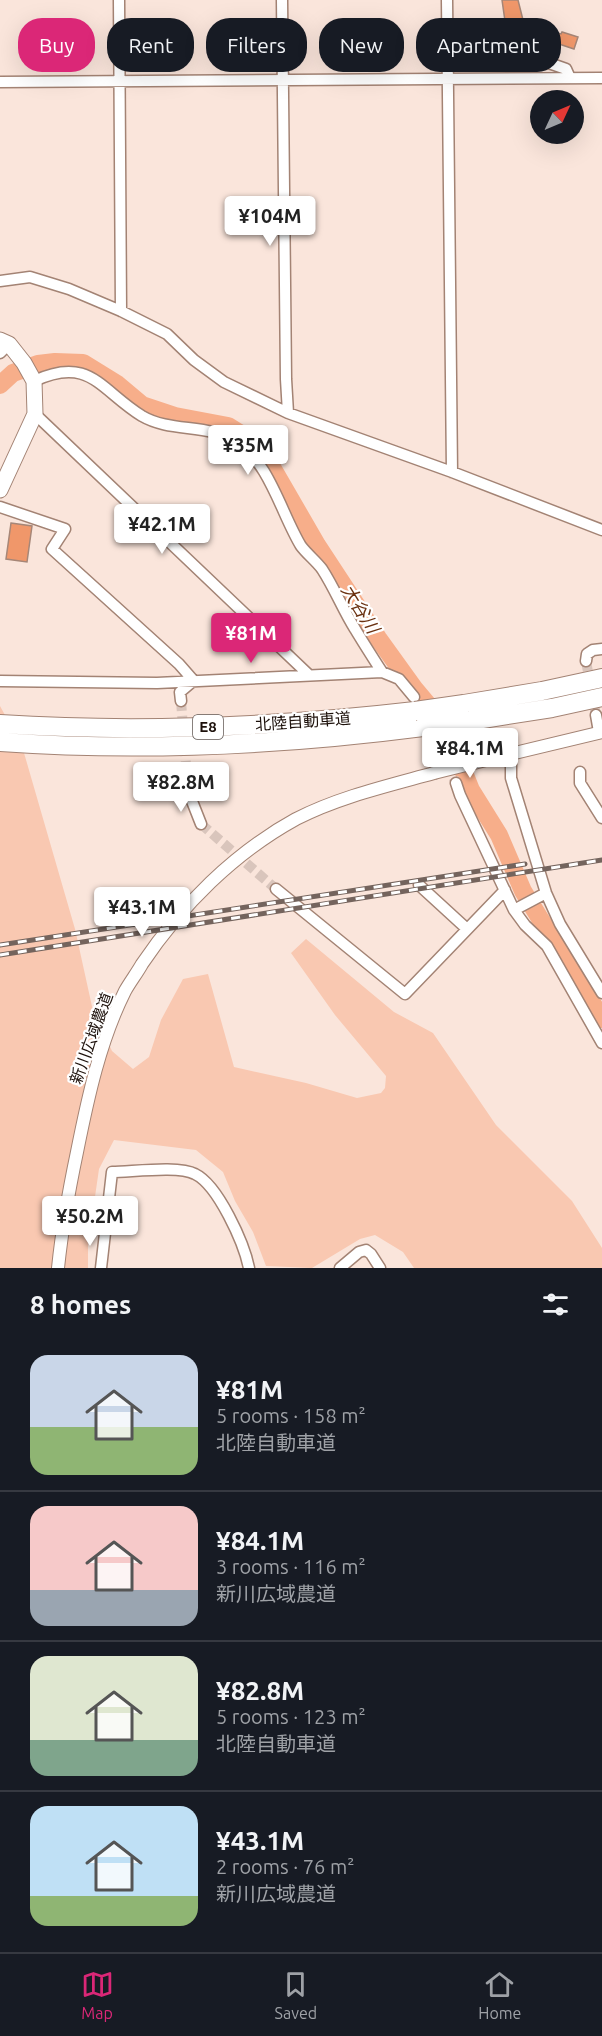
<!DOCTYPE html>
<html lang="en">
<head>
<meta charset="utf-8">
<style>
  :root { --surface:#171b24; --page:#20242c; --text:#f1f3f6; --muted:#9ea1a6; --line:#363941; --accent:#db2777 }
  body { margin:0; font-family:Ubuntu,"Noto Sans JP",sans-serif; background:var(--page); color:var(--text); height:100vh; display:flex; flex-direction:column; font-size:22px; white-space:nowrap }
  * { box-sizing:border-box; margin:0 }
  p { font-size:20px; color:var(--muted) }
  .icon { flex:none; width:33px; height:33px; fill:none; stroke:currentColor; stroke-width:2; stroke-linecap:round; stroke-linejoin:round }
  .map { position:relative; height:1268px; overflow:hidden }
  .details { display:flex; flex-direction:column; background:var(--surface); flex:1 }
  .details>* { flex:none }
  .banner { position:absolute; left:18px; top:18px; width:567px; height:54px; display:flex; gap:12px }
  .needle { width:39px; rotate:46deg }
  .buttons { position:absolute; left:530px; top:90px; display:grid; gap:12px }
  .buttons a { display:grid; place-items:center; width:54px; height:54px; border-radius:50%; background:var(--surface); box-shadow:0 6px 24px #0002; font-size:30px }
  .price { position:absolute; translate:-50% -51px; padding:0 14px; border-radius:6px; background:#fff; color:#222; font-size:20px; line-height:39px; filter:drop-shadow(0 2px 3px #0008) }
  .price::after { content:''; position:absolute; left:50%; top:36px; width:18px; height:14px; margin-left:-9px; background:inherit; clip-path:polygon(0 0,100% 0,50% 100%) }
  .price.selected { background:var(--accent); color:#fff }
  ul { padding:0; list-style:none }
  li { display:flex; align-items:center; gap:18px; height:150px; padding:0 30px }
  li+li { border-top:2px solid var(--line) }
  li span { display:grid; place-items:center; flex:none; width:168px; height:120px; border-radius:18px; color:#555 }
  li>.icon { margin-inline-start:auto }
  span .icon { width:72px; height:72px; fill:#fffc; stroke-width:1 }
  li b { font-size:26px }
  h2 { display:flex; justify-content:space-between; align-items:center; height:72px; padding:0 30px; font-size:26px }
  .chip { padding:0 21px; border-radius:24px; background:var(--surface); box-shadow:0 6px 24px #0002; font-size:21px; line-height:54px }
  .chip.selected { background:var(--accent); color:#fff }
  .menu { display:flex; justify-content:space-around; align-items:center; height:84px; border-top:2px solid var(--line); background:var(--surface); font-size:16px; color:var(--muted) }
  .menu a { display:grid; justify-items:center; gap:3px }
  .menu .selected { color:var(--accent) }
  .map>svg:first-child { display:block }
  .green { fill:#f9c8b1 }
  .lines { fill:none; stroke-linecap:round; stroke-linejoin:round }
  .river { stroke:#f7ae8a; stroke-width:18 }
  .building { fill:#f0976a; stroke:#a68677; stroke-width:1.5 }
  .minor-tunnel { stroke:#d9c5bc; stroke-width:10; stroke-dasharray:10 5; stroke-linecap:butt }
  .minor-casing { stroke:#a38374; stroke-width:13 }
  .tertiary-casing { stroke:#a38374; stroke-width:14 }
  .secondary-casing { stroke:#a38374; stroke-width:17 }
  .motorway-casing { stroke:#a38374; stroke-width:20 }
  .minor { stroke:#fff; stroke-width:10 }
  .tertiary { stroke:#fff; stroke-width:12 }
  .secondary { stroke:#fff; stroke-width:15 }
  .motorway { stroke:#fff; stroke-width:18 }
  .rail-casing { stroke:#74645d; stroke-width:5 }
  .rail { stroke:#fff; stroke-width:3; stroke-dasharray:9; stroke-linecap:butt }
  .tertiary-bridge-casing { stroke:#a38374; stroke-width:14; stroke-linecap:butt }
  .motorway-bridge-casing { stroke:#a38374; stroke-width:20; stroke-linecap:butt }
  .tertiary-bridge { stroke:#fff; stroke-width:12 }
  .motorway-bridge { stroke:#fff; stroke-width:18 }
  .labels { text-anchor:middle; stroke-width:4.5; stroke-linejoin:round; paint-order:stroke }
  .shield { fill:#fff; stroke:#615854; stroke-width:1.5 }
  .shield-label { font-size:15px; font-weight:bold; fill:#1d110b }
  .street-label { font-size:16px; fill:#1d110b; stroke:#fff }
  .water-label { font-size:18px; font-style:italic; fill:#6a3111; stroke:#fff }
</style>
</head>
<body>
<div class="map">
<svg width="602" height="1268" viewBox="0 0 602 1268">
  <rect width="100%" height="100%" fill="#fae5db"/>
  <path class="green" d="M0,706l22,40 53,183 18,82 19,40 21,18 16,-12 12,-37 22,-41 25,-5 26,93 72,16 51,15 24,-5 4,-5 1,-12 -51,-61 -44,-62 15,-14 88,73 39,21 63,92 76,76 30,47v20h-188l-11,-16 -28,-17 -15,4 -48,29 -46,-2 -13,-34 -18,-31 -12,-29 -27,-22 -82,-10 -15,29 -11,76v23h-88z"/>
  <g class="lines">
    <path class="river" d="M0,385l13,-12 25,-9 17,-2 28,1 34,21 25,21 33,11 53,10 16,10 25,26 48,83 61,93 36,50 31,37 26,65 28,45 24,56 79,128"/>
  </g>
  <path class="building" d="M502,0h16l6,24 -18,4z
    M540,29l21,5 1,-2 16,5 -4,12 -15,-5 -1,4 -21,-6z
    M510,62h15l9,4v5h-24z
    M11,523l21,3 -5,36 -21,-3z"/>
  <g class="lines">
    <path class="minor-tunnel" d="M586,661l10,54
      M181,701l7,90
      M427,724l29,59
      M201,824l75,65"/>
    <defs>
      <path id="minor" d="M119,0l2,311
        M282,0l4,379 2,34
        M447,0l5,472
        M448,36l36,1 26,8 22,12 34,12 4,9
        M0,82l602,-4
        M0,281l30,-4 39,12 52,22 46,23 27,26 30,22 64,31 164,59 150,58
        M0,353l9,-9
        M34,381c56,-26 66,9 108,35 29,17 66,7 95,26 32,20 45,73 64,104 6,8 15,15 21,23 13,20 21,41 33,60 9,15 18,29 27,43
        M35,414l274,261
        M0,507l65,22 -13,20 127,115 14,16
        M586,661l1,-7 6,-4 9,-1
        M0,681l157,2 225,-11 17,7 15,18
        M181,701l-1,-9 13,-11
        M596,715l3,17
        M511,754v24l35,115 14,31 42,69
        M580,772v11l22,35
        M456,783l4,12 54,115 11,15 22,21 55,97
        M188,791l13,33
        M419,885l48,44
        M276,889l129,105 100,-104
        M514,910l32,-17
        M101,1268l11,-96c19,0 67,-7 83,2 23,11 49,69 54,94
        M340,1268l19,-16 7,-2 5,4 9,14"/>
      <path id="tertiary" d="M498,757l104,-25
        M58,1268c4,-39 11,-78 19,-116 11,-55 23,-111 48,-161 5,-9 12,-18 17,-27 39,-58 92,-111 154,-145 43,-22 91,-33 138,-46"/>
      <path id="secondary" d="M0,340l9,4 15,19 10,18 1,33 -35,76"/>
      <path id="motorway" d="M464,704l78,-13 60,-13
        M470,721l82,-13 50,-11
        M0,724c139,9 277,3 415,-13
        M0,742c140,10 284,3 423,-15"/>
    </defs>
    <use href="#minor" class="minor-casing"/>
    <use href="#tertiary" class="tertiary-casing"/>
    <use href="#secondary" class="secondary-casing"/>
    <use href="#motorway" class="motorway-casing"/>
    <use href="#minor" class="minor"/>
    <use href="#tertiary" class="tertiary"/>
    <use href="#secondary" class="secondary"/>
    <use href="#motorway" class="motorway"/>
    <defs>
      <path id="rail" d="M0,945l525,-81
        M0,955l602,-95"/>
    </defs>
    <use href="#rail" class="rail-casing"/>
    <use href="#rail" class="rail"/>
    <defs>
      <path id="tertiary-bridge" d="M434,773l64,-16"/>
      <path id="motorway-bridge" d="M415,711l49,-7
        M423,727l47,-6"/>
    </defs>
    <use href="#tertiary-bridge" class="tertiary-bridge-casing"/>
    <use href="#motorway-bridge" class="motorway-bridge-casing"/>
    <use href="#tertiary-bridge" class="tertiary-bridge"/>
    <use href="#motorway-bridge" class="motorway-bridge"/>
  </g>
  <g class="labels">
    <rect class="shield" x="193" y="715" width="30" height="24" rx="4.5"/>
    <g class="shield-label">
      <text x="208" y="732">E8</text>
    </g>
    <g class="street-label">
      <text transform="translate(303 721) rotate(-4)" y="6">北陸自動車道</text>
      <text transform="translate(91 1038) rotate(-70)" y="6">新川広域農道</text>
    </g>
    <g class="water-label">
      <text transform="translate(360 609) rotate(58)" y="6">大谷川</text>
    </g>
  </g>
</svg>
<div class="buttons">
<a><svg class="needle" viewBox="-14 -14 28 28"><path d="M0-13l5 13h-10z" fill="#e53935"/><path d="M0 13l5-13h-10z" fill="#9ea1a6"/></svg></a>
</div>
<b class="price" style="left:270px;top:247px">¥104M</b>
<b class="price" style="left:248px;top:476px">¥35M</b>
<b class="price" style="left:162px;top:555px">¥42.1M</b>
<b class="price selected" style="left:251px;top:664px">¥81M</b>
<b class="price" style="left:470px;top:779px">¥84.1M</b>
<b class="price" style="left:181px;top:813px">¥82.8M</b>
<b class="price" style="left:142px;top:938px">¥43.1M</b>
<b class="price" style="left:90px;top:1247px">¥50.2M</b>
<div class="banner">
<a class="chip selected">Buy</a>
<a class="chip">Rent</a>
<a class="chip">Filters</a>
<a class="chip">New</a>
<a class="chip">Apartment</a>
</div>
</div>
<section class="details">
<h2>8 homes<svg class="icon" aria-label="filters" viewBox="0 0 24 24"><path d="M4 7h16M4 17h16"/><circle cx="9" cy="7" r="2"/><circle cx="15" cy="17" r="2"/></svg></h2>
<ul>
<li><span style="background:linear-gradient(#c9d6e8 60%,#8fb573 0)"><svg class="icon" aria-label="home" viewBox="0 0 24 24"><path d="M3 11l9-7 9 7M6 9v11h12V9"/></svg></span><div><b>¥81M</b><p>5 rooms · 158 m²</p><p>北陸自動車道</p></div></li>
<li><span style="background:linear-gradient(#f6c9c9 70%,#9aa5b1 0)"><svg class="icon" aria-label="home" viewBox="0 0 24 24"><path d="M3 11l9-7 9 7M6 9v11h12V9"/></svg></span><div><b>¥84.1M</b><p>3 rooms · 116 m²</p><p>新川広域農道</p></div></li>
<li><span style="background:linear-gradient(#dfe7d0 70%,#7fa58c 0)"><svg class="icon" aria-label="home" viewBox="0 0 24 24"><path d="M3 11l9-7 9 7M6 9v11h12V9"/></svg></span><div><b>¥82.8M</b><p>5 rooms · 123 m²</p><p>北陸自動車道</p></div></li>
<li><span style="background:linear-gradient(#bfe0f5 75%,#8fb573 0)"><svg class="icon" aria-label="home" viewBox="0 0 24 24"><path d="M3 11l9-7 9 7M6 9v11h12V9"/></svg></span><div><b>¥43.1M</b><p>2 rooms · 76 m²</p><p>新川広域農道</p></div></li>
</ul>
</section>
<nav class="menu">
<a class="selected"><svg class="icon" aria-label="map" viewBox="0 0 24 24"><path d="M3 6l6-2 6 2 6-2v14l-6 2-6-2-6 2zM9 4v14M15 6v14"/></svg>Map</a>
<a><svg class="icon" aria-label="saved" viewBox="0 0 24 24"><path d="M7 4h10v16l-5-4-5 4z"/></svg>Saved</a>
<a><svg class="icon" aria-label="home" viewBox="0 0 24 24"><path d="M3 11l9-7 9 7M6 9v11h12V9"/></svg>Home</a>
</nav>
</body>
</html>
